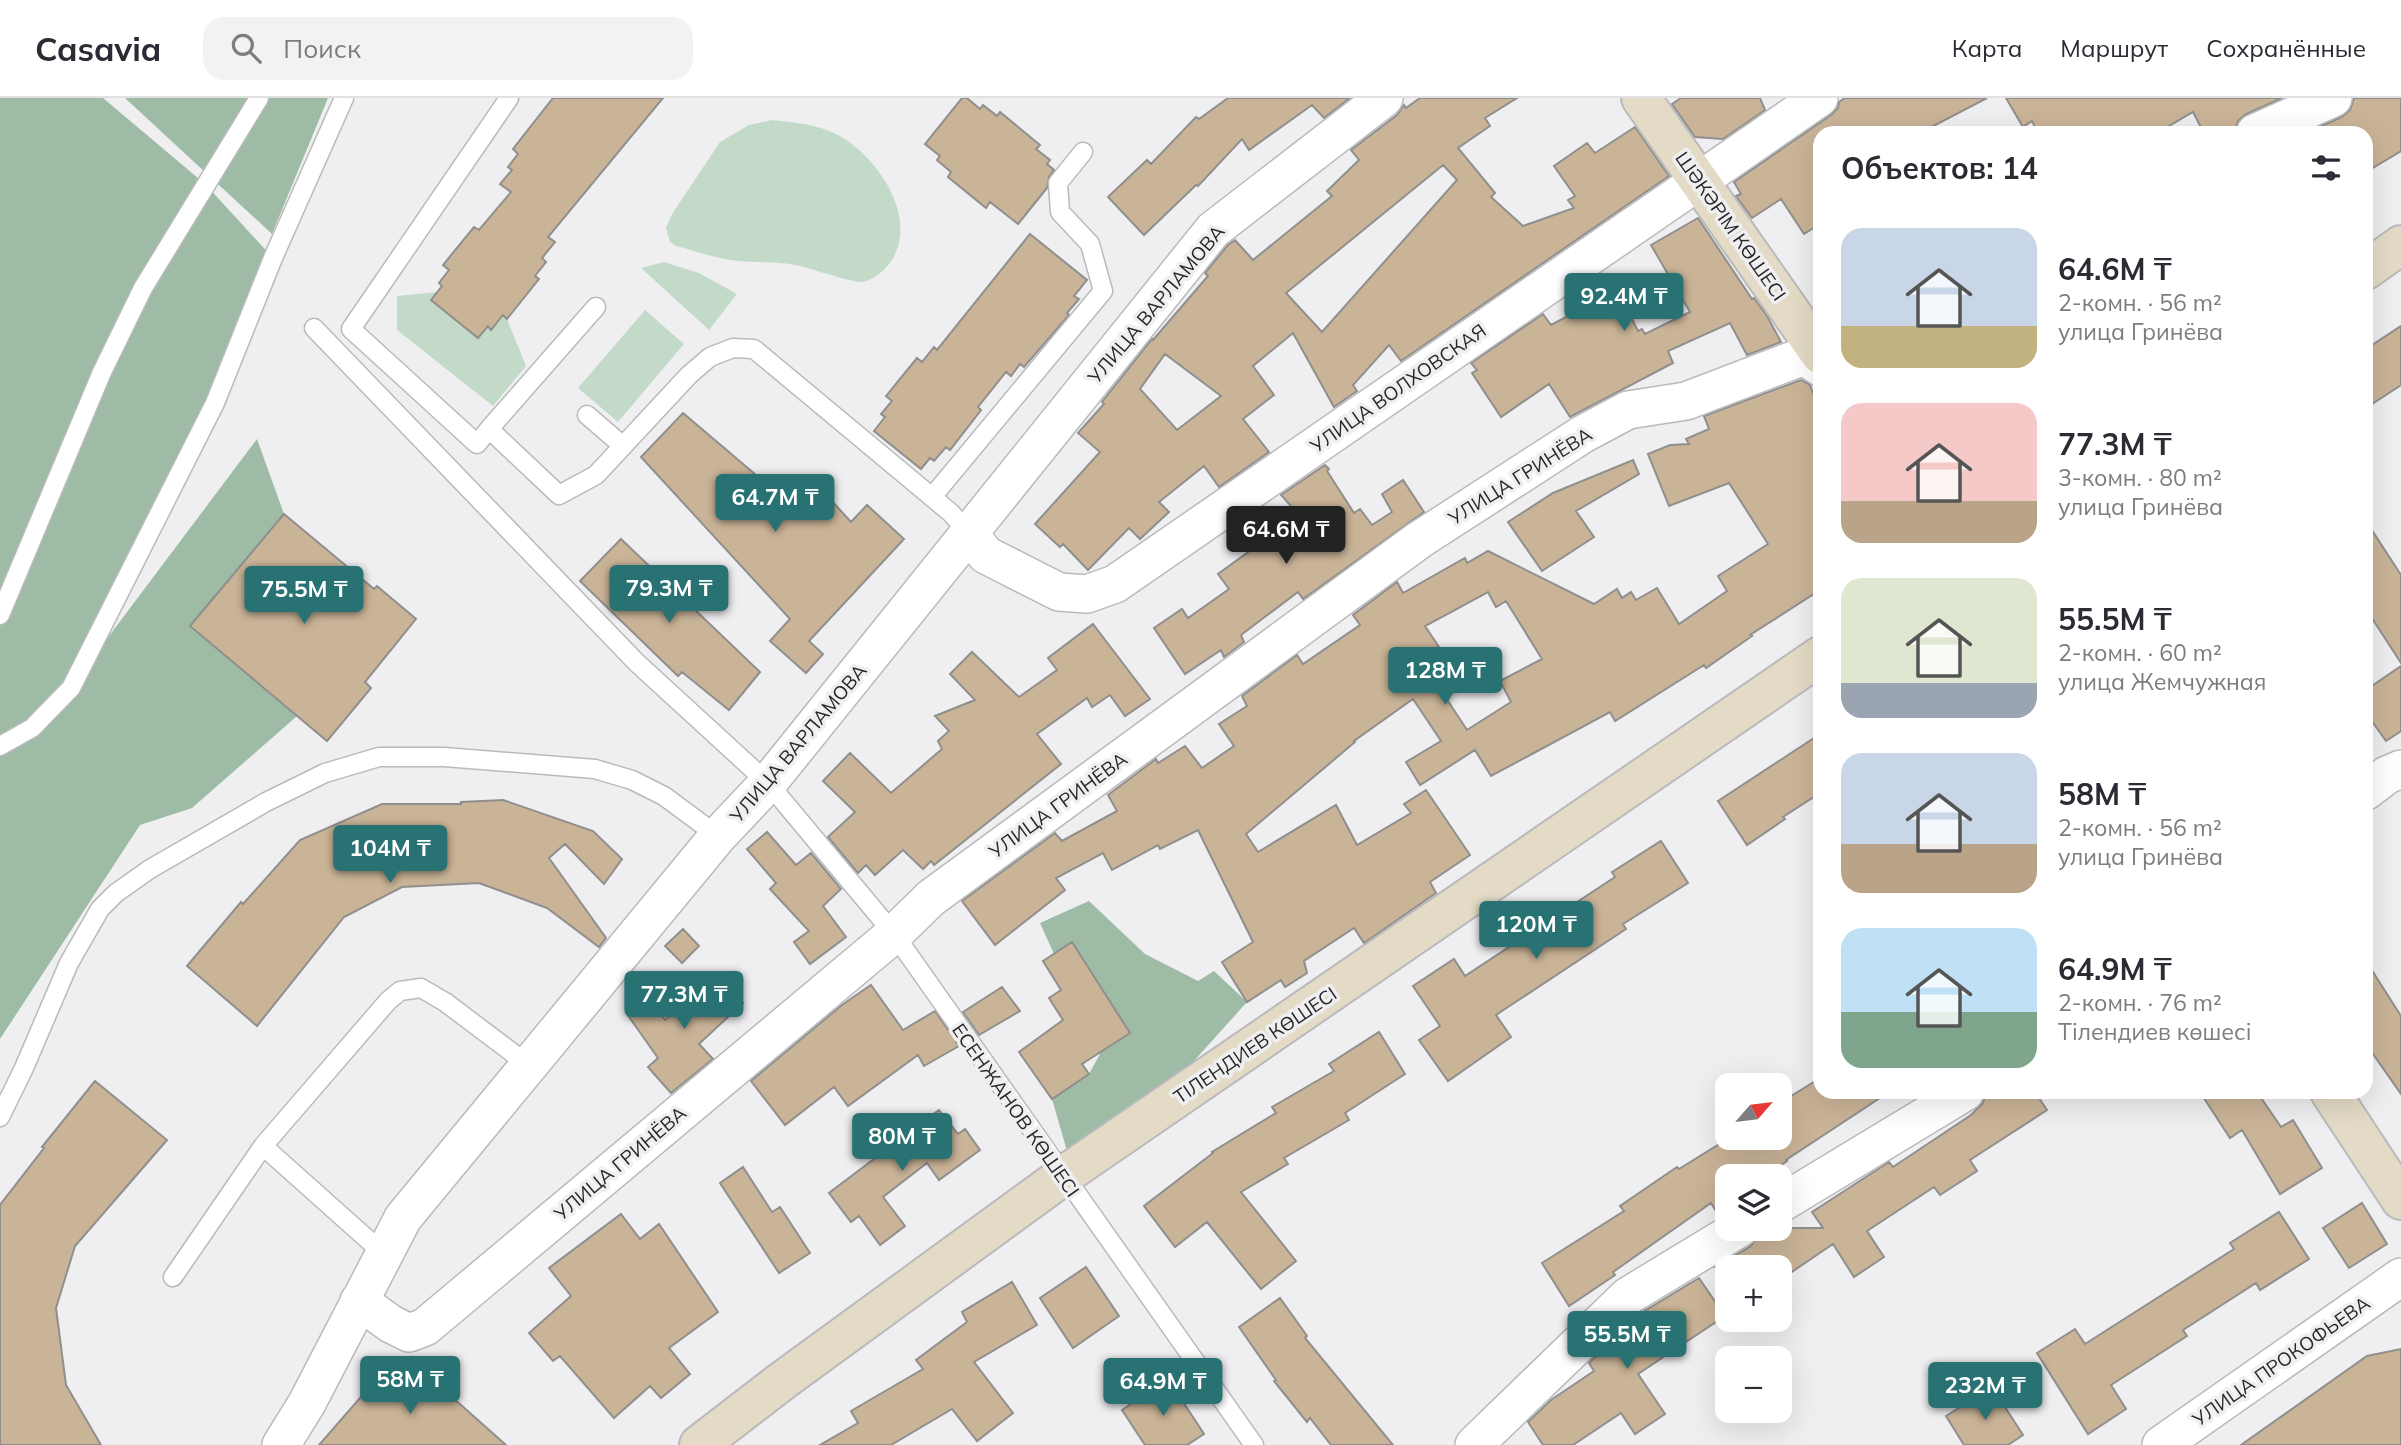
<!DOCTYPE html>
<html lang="ru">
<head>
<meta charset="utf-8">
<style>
  :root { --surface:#fff; --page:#f2f2f3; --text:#2b2b33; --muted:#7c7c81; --line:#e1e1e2; --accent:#287274 }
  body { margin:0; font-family:Mulish,sans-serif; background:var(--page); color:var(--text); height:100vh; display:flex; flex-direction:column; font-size:26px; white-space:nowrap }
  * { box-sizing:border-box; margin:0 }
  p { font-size:23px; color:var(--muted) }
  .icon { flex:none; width:38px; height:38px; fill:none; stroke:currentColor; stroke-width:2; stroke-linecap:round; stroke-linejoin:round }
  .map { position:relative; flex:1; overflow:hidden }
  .panel { position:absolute; left:1813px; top:28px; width:560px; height:973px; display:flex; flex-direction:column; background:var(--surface); border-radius:21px; box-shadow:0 7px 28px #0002 }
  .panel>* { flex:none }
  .needle { width:46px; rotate:62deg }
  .fabs { position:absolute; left:1715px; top:975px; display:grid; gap:14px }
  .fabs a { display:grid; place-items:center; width:77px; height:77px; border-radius:14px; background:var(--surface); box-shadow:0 7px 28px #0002; font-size:35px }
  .price { position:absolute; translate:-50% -60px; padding:0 16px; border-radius:7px; background:var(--accent); color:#fff; font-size:23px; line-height:46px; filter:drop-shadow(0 2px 4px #0008) }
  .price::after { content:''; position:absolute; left:50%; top:42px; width:21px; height:16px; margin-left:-10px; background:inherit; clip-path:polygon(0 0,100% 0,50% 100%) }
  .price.active { background:#222; color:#fff }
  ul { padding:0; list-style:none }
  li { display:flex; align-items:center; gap:21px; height:175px; padding:0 28px }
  li span { display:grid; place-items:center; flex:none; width:196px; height:140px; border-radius:21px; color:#555 }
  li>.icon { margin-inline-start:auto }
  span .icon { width:84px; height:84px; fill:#fffc; stroke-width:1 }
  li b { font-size:30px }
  h2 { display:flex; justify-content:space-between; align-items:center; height:84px; padding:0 28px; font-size:30px }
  header { display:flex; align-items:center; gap:42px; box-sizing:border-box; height:98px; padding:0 35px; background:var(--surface); border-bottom:2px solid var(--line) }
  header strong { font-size:33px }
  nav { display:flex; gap:38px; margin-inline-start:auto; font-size:24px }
  .search { width:490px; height:63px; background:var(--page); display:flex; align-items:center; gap:18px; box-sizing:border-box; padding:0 24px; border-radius:21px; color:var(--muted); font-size:26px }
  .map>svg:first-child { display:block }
  .green { fill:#c4dac9 }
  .forest { fill:#9dbba5 }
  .building { fill:#cab498; stroke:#908f8e; stroke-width:2; fill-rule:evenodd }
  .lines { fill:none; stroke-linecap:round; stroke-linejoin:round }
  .lane-casing { stroke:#bababc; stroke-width:21 }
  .street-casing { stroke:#bababc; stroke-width:40 }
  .secondary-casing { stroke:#bababc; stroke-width:42 }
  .lane { stroke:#fff; stroke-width:18 }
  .street { stroke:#fff; stroke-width:37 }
  .secondary { stroke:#e3dbc6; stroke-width:38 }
  .labels { text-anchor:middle; stroke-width:7; stroke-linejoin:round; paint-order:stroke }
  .street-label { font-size:19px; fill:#272727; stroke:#efeff1 }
</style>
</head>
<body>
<header>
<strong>Casavia</strong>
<div class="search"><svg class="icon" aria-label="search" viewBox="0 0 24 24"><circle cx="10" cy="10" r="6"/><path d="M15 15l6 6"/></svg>Поиск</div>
<nav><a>Карта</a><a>Маршрут</a><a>Сохранённые</a></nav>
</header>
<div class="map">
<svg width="2401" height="1347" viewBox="0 0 2401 1347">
  <rect width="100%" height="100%" fill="#efeff1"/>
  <path class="green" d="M772,22c26,3 54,5 76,21 34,24 69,78 44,119 -7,10 -17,19 -29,22 -10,1 -53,-14 -67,-17 -19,-4 -39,-2 -58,-4 -21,-2 -42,-10 -62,-15l-6,-4 -4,-14 6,-14 48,-72 29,-17z
    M664,164l35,11 38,21 -28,36 -68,-62z
    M438,194l-6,8 46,38 10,-12 4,3 11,-14 4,4 19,47 -33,40 -96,-76v-34z
    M645,212l39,34 -66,78 -40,-34z"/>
  <path class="forest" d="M0,0h103l102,86 68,74 -200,426 184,-245 27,75 -94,112 107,90 -105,92 -52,17 -140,214z
    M125,0h203l-56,136z
    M1089,803l56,53 53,27 16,-10 33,31 -81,90 -99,59 -15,-52 37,-25 12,-22 29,-19 -58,-91 -18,12 -14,-31z"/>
  <path class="building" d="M553,0h110l-115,139 7,5 -13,16 4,4 -11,14 4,3 -32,40 -4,-4 -12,15 -3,-4 -10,12 -47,-38 11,-14 -3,-3 10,-13 -6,-5 31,-38 5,3 32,-38 -11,-8 12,-14 -4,-3 10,-13 -5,-5z
    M962,0h5l13,11 3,-4 14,11 3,-4 40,33 -4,4 14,11 -3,4 7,6 -5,7 -2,11 -29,36 -28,-22 -4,6 -38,-31 3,-5 -14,-12 3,-4 -15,-12z
    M1228,0h122l-26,20 -12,-13 -63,45 -7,-11 -44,47 -2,-1 -52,50 -36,-38 39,-37 4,4 45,-47 3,2z
    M1420,0h97l-32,20 5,8 -32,22 37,45 -4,4 32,29 51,-18 -6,-8 7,-4 -21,-30 33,-23 8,10 40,-26 34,49 -268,185 -12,-16 -36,40 4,6 -23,16 -41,-74 -40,33 21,29 -31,24 26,33 -50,35 -15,-21 -45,36 10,10 -29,27 -11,-11 -41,42 -25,-26 -3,3 -25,-23 65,-72 -22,-19 26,-29 -2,-2 50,-63 1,1 55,-64 -3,-3 23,-28 7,-5 18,20 79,-64 -5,-5 32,-31 -8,-10 46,-35 7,-10 2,3zM1443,67l14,15 -135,152 -36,-39zM1165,256l56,42 -44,34 -37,-41z
    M1681,0h79l5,12 -42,29 -28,-2 -23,-33z
    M1845,0h142l-67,35h-100v91l-16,10 -23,-35 -29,19 -16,-22 5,-2 -7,-12 97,-67 7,-7 1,-6z
    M2006,0h276l-36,16 -8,7 -4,12h-30l-11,-21 -36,21h-119l-6,-12 -9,6z
    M2354,0h47v53l-35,21v-39h-60l36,-16 8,-7z
    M1698,120l54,81 2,-1 13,18 14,26 -34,13 -17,-32 -62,28 5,12 -103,54 -21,-33 -48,33 -29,-44 5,-3 -6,-7 72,-49 8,11 66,-35 21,41 4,-2 3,5 45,-22 -39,-67z
    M1030,136l57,46 -13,16 5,3 -12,14 2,2 -45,52 -4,-3 -9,12 -5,-4 -28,35 3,3 -31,40 -4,-3 -12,14 -4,-3 -9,11 -47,-38 11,-14 -4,-3 11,-13 -6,-5 31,-38 5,4 12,-15 3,3z
    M2401,228v59l-35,23v-59z
    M1801,282l9,5 10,28v177l-70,45 2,1 -46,32 -2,-3 -89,56 -5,-9 -119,64 -16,-26 -55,35 -14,-23 35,-21 -28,-42 -59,42 1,1 -109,92 12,18 78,-47 21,40 54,-32 -7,-9 22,-14 44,65 -40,27 6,11 -72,50 -10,-15 -50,33 3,12 -22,14 -4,-7 -34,22 -25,-40 31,-20 -55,-112 -38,19 -2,-4 -46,25 -9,-17 -47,25 9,12 -70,55 -33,-44 93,-68 7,8 55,-30 -9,-16 48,-36 2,4 27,-17 17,22 32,-22 -15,-22 28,-18 -5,-10 55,-41 6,9 57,-39 -7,-10 44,-33 6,11 62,-35 2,5 21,-12 106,53 23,-15 5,9 9,-6 5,8 21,-12 22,36 48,-33 -9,-15 50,-32 -39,-61 -60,23 -21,-52 22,-9 19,-1 -3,-5 23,-10 -5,-13zM1488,494l8,15 10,-6 36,58 -42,22 11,21 -44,28 -40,-61 18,-13 -20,-30z
    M683,315l113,96 23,-22 32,35 16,-17 37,34 -95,102 14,13 -17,19 -36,-32 20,-22 -149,-162z
    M1633,362l6,14 -63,37 18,26 -52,34 -34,-49 45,-29z
    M1325,367l4,4 -2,2 27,42 6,-4 12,16 20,-13 -10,-18 21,-14 21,32 -121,87 -5,-7 -57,43 3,7 -20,15 -3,-7 -36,24 -31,-46 28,-19 6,9 41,-29 -11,-15 81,-59 -18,-20z
    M284,416l90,75 3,-3 39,33 -51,63 6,6 -44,53 -137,-115z
    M2366,423l35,54v88l-35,-54z
    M621,441l139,133 -31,38 -47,-38 -4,4 -98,-95z
    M1093,526l57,75 -25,17 -15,-21 -18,12 -5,-9 -50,36 24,30 -127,101 -3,-4 -8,8 -20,-19 -28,25 -9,-10 -8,8 -30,-36 27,-25 -32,-31 27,-28 41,40 51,-44 -4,-8 11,-10 -14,-15 40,-16 -25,-26 22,-22 47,45 38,-27 -9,-12z
    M2401,568v65l-15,10 -20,-28v-23z
    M1820,636v59l-37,24 2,2 -38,26 -29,-44z
    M503,702l90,31 29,28 -18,25 -39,-40 -16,14 57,80 -7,9 -52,-39 -68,-25 -77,4 -58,30 -87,109 -70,-60 54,-64 2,2 57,-64 82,-36h79v-2z
    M767,734l29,33 15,-12 30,36 -18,17 23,31 -36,27 -16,-22 15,-11 -39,-42 6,-6 -29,-34z
    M1661,743l27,42 -65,41 3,5 -130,86 15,22 -63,44 -29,-41 21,-14 -27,-40 41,-27 11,17 150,-99 -3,-5z
    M683,831l16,17 -17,17 -17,-17z
    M1072,844l58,91 -48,31 7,10 -37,25 -33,-47 44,-32 -14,-22 12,-8 -18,-29z
    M2366,863l35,55v78l-35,-50z
    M714,875l29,30 -44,41 14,15 -42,34 -23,-26 10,-9 -31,-44 22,-16 16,22z
    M871,887l32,45 32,-19 24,35 -35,20 -6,-11 -70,51 -14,-19 -49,38 -34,-44 91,-76z
    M1002,889l18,24 -41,24 -16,-23z
    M1379,934l26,42 -60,39 4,7 -65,38 4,6 -47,28 55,69 -35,28 -54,-67 -32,25 -31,-41 69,-53 -1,-1 64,-39 -4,-6 62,-36 -5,-7z
    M1820,980v14h69l-103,68 1,1 -22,15h-38v35l-8,5 -8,-13 -98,69 2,3 -46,31 -27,-43 82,-52 -4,-5 57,-39 2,2 50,-31h51v-35z
    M95,983l72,59 -92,106 -19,62 10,77 35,60h-101v-240l44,-57 -2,-1z
    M1986,994h49l12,18 -77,50 7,11 -37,24 -6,-8 -67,44 17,26 -30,20 -21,-33 -53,36v-13h-64l35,-21 9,-13 7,-5h56l-11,-16 77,-50 4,5 78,-52 12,-12z
    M2200,994h57l24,35 12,-7 29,48 -42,26 -38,-64 -12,8z
    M939,1012l19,24 7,-5 15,21 -41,30 -12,-17 -44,34 22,29 -25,19 -21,-29 -8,6 -22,-29z
    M743,1069l29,45 8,-5 30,46 -31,20 -59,-90z
    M2362,1105l25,41 -38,24 -26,-40z
    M2279,1114l30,47 -49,31 -4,-7 -73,47 4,6 -76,49 15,24 -38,25 -51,-81 38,-24 10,15 149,-95 -4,-6z
    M621,1116l19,25 19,-15 59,88 -49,36 21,26 -29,24 -11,-12 -36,32 -54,-62 -7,5 -24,-28 42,-37 -22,-28z
    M1086,1169l33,49 -46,32 -33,-50z
    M1699,1180l26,38 -87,58 27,40 -30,20 -14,-21 -48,32h-30l-15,-23 23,-22 43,-29 -5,-8 25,-24 29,-19 -4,-6 2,-1z
    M1012,1184l25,43 -63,37 39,51 -36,28 -25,-32 -61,36h-71l38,-22 -7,-12 72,-42 -7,-9 51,-38 -5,-10z
    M1280,1200l27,38 -2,2 88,107h-62l-21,-27 -3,4 -33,-41 2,-1 -37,-53z
    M2401,1251v96h-160l126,-89z
    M405,1261l19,16 2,-1 80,71h-187l48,-55 7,6z
    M1168,1281l36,55 -17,11h-42l-23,-35z
    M1992,1289l31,48 -15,10h-44l-18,-29z"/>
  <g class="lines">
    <defs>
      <path id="lane" d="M596,209l-107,122 70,66 37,-20 93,-100 21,-18 23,-9 21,1 197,164 18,21
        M314,230l323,335 131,120 126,151 360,511
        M587,317l36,31
        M489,331l-12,15 -126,-115 158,-231
        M932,399l171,-206 -13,-47 -30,-32 -2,-29 25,-31
        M0,517l102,-243 41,-84 116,-190
        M0,648l32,-18 39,-40 144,-285 58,-145 71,-160
        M0,1019l24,-49 45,-105 31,-54 16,-16 34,-24 116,-67 59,-29 54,-16h65l151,12 37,11 32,16 54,40
        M263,1048l125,-145 12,-10 21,-3 24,14 85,64
        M173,1179l90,-131 121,108"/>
      <path id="street" d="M2255,35l78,-35
        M969,436l17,21 73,37 28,2 28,-10 704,-486
        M2366,693l21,-16 14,-6
        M1780,1106l185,-112
        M359,1203l32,23 18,9 16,-6 469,-393 37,-36 488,-358 164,-106 45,-24 58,-9 118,-45 16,11
        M281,1347l26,-42 96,-185 315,-382 50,-53 445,-553 171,-132
        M1474,1347l154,-149 112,-68
        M2161,1347l240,-168"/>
      <path id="secondary" d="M1641,0l179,256
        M2366,172l35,-25
        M2330,994l71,108
        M699,1347l83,-64 281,-205 757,-520"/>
    </defs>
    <use href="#lane" class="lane-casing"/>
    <use href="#street" class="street-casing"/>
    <use href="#secondary" class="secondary-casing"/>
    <use href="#lane" class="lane"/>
    <use href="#street" class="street"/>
    <use href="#secondary" class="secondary"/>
  </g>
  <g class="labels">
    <g class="street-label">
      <text transform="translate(1731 128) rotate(55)" y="7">ШӘКӘРІМ КӨШЕСІ</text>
      <text transform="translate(1156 206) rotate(-50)" y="7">УЛИЦА ВАРЛАМОВА</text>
      <text transform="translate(1398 290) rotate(-35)" y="7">УЛИЦА ВОЛХОВСКАЯ</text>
      <text transform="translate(1520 378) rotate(-32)" y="7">УЛИЦА ГРИНЁВА</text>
      <text transform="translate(798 645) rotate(-50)" y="7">УЛИЦА ВАРЛАМОВА</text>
      <text transform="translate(1058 707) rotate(-36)" y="7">УЛИЦА ГРИНЁВА</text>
      <text transform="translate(1255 947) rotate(-34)" y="7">ТІЛЕНДИЕВ КӨШЕСІ</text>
      <text transform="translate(1016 1012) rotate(55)" y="7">ЕСЕНЖАНОВ КӨШЕСІ</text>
      <text transform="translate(620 1065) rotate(-40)" y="7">УЛИЦА ГРИНЁВА</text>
      <text transform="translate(2281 1263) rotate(-35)" y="7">УЛИЦА ПРОКОФЬЕВА</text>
    </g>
  </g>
</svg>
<div class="fabs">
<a><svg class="needle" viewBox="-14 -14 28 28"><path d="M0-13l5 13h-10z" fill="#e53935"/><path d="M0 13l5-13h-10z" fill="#7c7c81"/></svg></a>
<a><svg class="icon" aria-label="layers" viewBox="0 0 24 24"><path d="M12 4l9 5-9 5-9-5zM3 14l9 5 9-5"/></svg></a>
<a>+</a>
<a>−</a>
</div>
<b class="price" style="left:1624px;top:235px">92.4M ₸</b>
<b class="price" style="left:775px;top:436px">64.7M ₸</b>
<b class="price active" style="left:1286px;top:468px">64.6M ₸</b>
<b class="price" style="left:669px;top:527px">79.3M ₸</b>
<b class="price" style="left:304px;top:528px">75.5M ₸</b>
<b class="price" style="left:1445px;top:609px">128M ₸</b>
<b class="price" style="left:390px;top:787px">104M ₸</b>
<b class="price" style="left:1536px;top:863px">120M ₸</b>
<b class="price" style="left:684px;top:933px">77.3M ₸</b>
<b class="price" style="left:902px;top:1075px">80M ₸</b>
<b class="price" style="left:1627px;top:1273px">55.5M ₸</b>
<b class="price" style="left:410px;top:1318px">58M ₸</b>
<b class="price" style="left:1163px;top:1320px">64.9M ₸</b>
<b class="price" style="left:1985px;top:1324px">232M ₸</b>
<section class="panel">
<h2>Объектов: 14<svg class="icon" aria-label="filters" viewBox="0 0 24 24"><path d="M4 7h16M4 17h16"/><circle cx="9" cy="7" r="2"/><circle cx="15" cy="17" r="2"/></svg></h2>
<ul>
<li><span style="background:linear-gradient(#c9d6e8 70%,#c2b280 0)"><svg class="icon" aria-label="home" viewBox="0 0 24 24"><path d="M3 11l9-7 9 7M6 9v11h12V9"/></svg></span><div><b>64.6M ₸</b><p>2-комн. · 56 m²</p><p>улица Гринёва</p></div></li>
<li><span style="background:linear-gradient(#f6c9c9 70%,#b9a48a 0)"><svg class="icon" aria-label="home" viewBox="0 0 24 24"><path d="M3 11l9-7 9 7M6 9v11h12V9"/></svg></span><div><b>77.3M ₸</b><p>3-комн. · 80 m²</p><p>улица Гринёва</p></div></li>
<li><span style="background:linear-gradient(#dfe7d0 75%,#9aa5b1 0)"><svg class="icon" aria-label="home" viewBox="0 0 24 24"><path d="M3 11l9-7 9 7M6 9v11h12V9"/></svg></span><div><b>55.5M ₸</b><p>2-комн. · 60 m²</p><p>улица Жемчужная</p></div></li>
<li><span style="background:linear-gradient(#c9d6e8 65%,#b9a48a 0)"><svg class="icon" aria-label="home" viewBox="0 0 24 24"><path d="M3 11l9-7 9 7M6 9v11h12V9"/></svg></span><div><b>58M ₸</b><p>2-комн. · 56 m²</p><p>улица Гринёва</p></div></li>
<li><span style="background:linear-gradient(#bfe0f5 60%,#7fa58c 0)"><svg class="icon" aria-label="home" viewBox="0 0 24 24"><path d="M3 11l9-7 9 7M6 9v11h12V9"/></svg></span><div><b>64.9M ₸</b><p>2-комн. · 76 m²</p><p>Тілендиев көшесі</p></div></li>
</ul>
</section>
</div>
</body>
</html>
